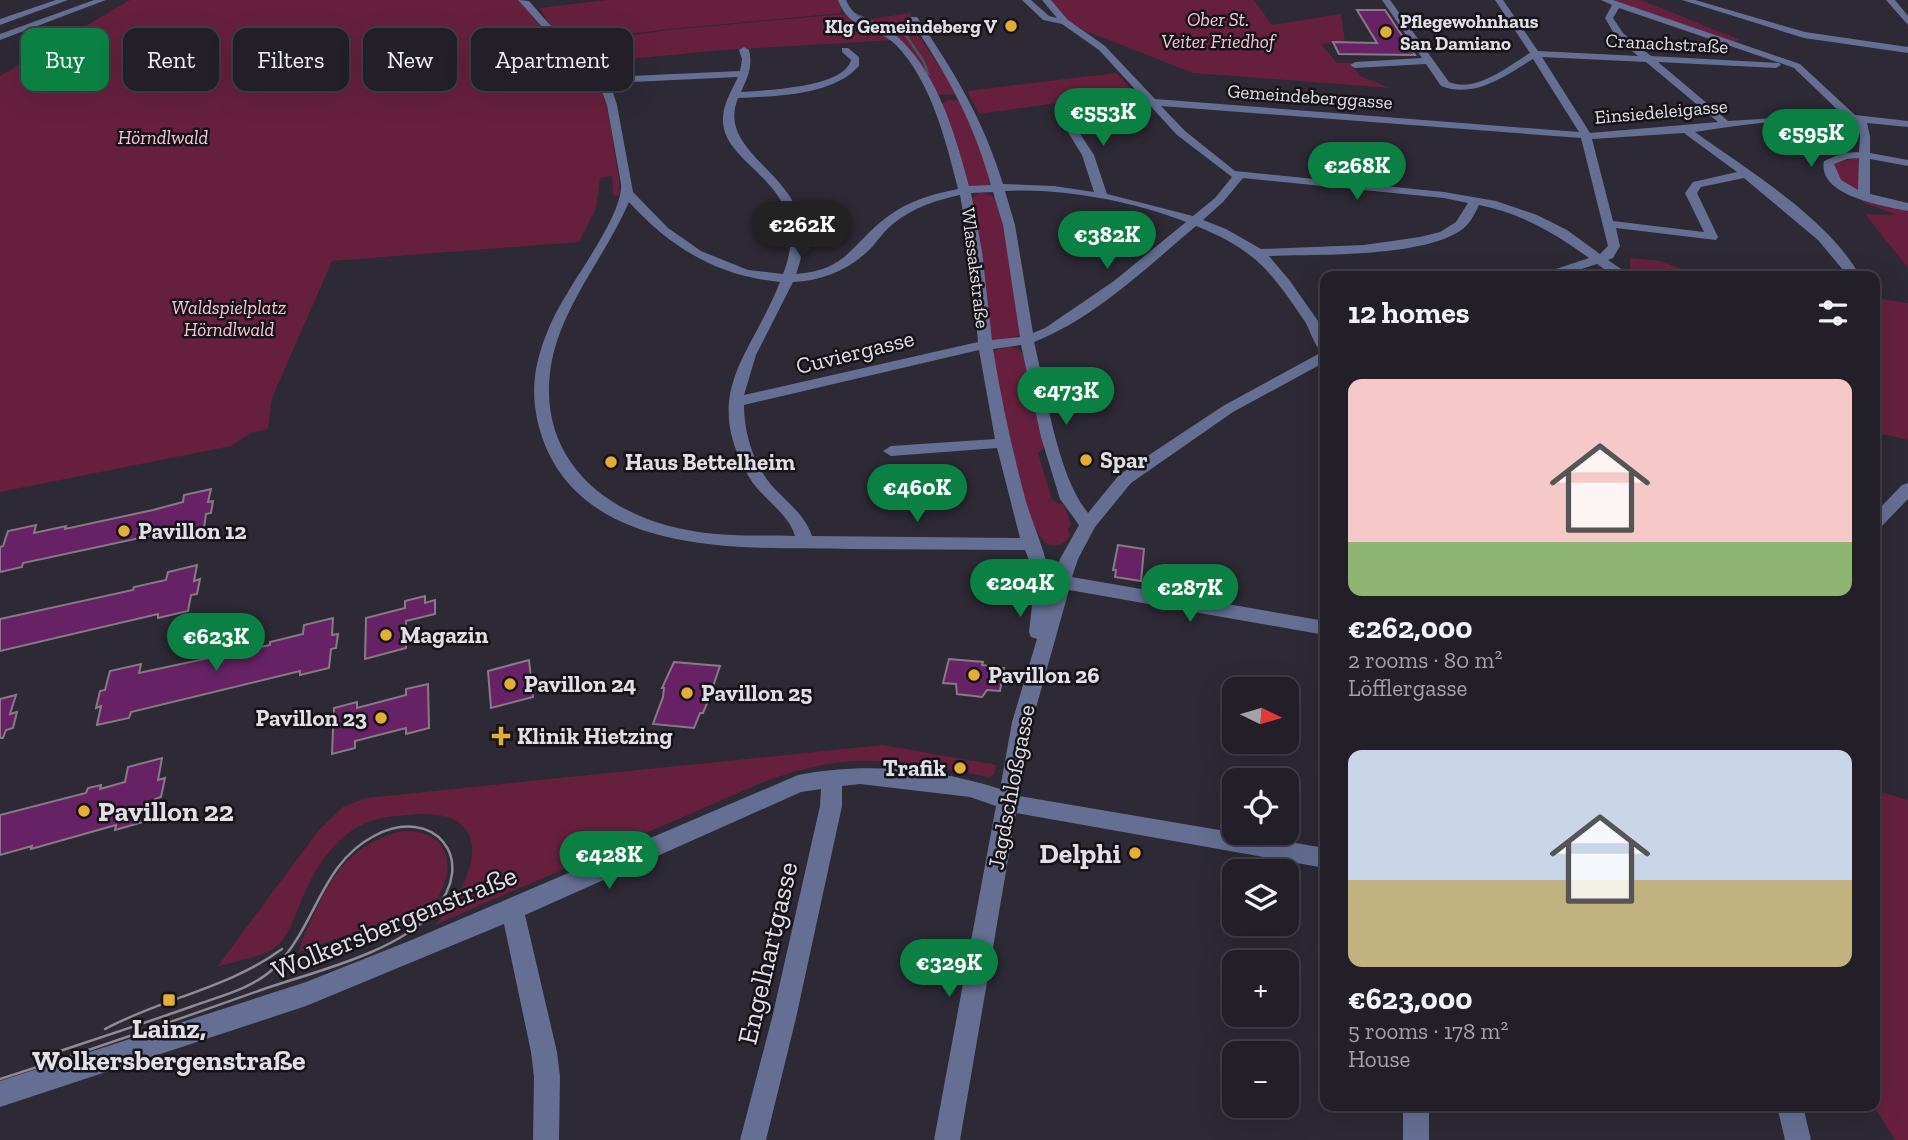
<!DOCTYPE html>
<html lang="en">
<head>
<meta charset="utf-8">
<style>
  :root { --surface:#221f28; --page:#2e2c34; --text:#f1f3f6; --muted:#a2a2a8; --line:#3f3d45; --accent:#0b8043 }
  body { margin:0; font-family:"Zilla Slab",serif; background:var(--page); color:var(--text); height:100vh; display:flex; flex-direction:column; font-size:26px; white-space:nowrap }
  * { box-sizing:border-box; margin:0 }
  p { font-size:23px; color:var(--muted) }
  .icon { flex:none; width:38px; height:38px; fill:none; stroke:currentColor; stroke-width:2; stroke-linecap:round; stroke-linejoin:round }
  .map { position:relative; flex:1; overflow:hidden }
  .side { position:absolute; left:1320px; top:271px; width:560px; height:840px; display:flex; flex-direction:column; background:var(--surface); border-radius:14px; box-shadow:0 7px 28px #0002,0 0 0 2px var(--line) }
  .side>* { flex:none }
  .hud { position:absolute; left:21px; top:28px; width:665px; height:63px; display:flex; gap:14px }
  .needle { width:46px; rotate:95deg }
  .buttons { position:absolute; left:1222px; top:677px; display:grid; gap:14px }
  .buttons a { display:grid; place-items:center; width:77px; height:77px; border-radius:14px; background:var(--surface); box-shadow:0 7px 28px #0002,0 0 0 2px var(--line); font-size:35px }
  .price { position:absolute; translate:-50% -60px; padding:0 16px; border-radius:24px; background:var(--accent); color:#fff; font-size:23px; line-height:46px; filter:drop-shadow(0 2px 4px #0008) }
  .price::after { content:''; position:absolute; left:50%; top:42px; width:21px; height:16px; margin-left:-10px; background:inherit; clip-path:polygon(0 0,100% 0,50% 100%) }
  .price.on { background:#222; color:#fff }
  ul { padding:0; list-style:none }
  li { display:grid; align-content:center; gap:14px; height:371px; padding:0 28px }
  li span { display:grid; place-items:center; height:217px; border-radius:14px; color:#555 }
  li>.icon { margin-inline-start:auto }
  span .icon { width:126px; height:126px; fill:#fffc; stroke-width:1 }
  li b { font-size:30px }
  h2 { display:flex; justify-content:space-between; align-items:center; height:84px; padding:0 28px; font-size:30px }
  .tag { padding:0 24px; border-radius:14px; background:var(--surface); box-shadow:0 7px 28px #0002,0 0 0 2px var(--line); font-size:24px; line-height:63px }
  .tag.on { background:var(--accent); color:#fff }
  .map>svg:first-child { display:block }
  .green { fill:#66203d }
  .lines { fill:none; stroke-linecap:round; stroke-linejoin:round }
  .stream { stroke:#445666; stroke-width:2.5 }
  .building { fill:#662264; stroke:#867b85; stroke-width:2 }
  .minor { fill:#646f93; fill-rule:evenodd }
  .tram { stroke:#8d8b94; stroke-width:2.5 }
  .poi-dot { fill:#e2af34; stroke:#151318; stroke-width:2.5 }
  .labels { text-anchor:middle; stroke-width:5; stroke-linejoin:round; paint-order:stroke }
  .far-park-label { font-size:19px; font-style:italic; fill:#fbc6d7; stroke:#151318 }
  .far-poi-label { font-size:19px; font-weight:bold; fill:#e1dfe6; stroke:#151318; text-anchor:start }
  .far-street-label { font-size:19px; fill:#e1dfe6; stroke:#151318 }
  .street-label { font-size:23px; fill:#e1dfe6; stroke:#151318 }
  .poi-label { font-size:23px; font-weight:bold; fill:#e1dfe6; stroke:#151318; text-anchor:start }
  .near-poi-label { font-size:28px; font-weight:bold; fill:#e1dfe6; stroke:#151318; text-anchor:start }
  .near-street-label { font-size:28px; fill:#e1dfe6; stroke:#151318 }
</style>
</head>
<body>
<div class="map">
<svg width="1908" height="1140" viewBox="0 0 1908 1140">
  <rect width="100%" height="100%" fill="#2d2935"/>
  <path class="green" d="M130,0h388l26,29 47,35 13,22 15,94v16l-6,-1 -1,-19 -12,2 -4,30 -17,34 -247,19 -60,137 -4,31 -17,4 -20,13 -231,46v-416z
    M607,0h239l-7,1 3,12 -173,16 -97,12 -23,-16 -9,-17z
    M1051,0h203l18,25 69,-11 4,28 -24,2 16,19h14l9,13 30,12 -197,-15 -110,-43 -19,-12z
    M1613,0h28l99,40 -6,2z
    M853,12l18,7 39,-6 1,5 -9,4 1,3 9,1 46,68 -20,1 -36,-54 -39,-17z
    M844,14l16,13 35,13 -173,10 -123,12 -25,-19 96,-13z
    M1116,73l18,19 -155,22 -12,-23z
    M950,99l11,2 20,47 11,37 -16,3 -7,-3 -3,-7 -25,-74z
    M1860,157v34h-8l-17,-16 -1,-12z
    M981,192l16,6 14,70 8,62v5l-6,4 -20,2 -3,-3 -19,-139z
    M1856,197l52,13v58l-43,-54 31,1c-14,-7 -29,-9 -40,-18z
    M1630,258l31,3 39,15h-69z
    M1874,298l34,5v137l-34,-8z
    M1008,347l11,2 4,5 23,92 -8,7 14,47 12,5 7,20 -3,4 2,6c-5,9 -13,13 -23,9 -28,-21 -47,-152 -54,-189l3,-5z
    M883,745l113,20 -2,9 -5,3 -21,-4 1,-7 -14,-3 -3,7c-78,-12 -109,-16 -186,11l-331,144c43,-46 65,-120 -27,-110 -13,1 -25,2 -37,6 -36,12 -58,50 -71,83 -6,14 -13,36 -27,45 -15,9 -39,12 -56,18l102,-137 24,-23 22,-9z
    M1874,790l34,10v340h-13l-21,-34z
    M402,831c65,-1 52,64 13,91l-24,-3 -92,33 2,-9c25,-53 38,-96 101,-112z"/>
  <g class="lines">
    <path class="stream" d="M854,14l32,14 12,2
      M903,31l21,31 4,12"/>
  </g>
  <path class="building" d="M1357,10h28l30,45 -76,-1 -6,-12 44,1z
    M211,489l-3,13 5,-1 -2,12 -5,1 -2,14 -27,6v-4l-154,33 -1,4 -22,5v-25l3,-1 5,-15 28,-6 -2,8 32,-7 -1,3 88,-19 30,-8 1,-7z
    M1118,545l26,4 -3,32 -26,-4 1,-7h-3z
    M197,565l-3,16 6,-2 -3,15 -6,1 -3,16 -30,7v-4l-158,37v-32l133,-29 1,-3 32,-7 2,-8z
    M425,596v7l10,-3v14l-29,7v27l-41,11 1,-41 39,-10v-7z
    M333,618l-1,17 6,-1 -2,14 -5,1 -2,19 -29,7v-4l-169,41 -2,6 -32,7 4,-19 -5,2 4,-17 5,-1 5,-19 31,-7 -2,9 131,-28v-3l33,-8 1,-9z
    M949,659l34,3 -1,3 22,3 -4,23 -13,-1 -5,7 -25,-3 -1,-10 -13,-1z
    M529,660l4,37 -42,11 -3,-37z
    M674,662l46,4 -12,35 -5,12h-3l-6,15 -41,-4 10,-27 1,-9h-2z
    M428,684l1,44 -23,6v-6l-51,13v7l-23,6 2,-46 23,-6v6l49,-13v-6z
    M16,695l-6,19 7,-2 -4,16 -7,2 -3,8h-3v-39z
    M162,758l-4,22 7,-2 -4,19 -6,2 -5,21 -35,10 1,-5 -85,24 1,-3 -32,9v-40l86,-22 2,-5 13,-3 -1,4 25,-7 3,-15z"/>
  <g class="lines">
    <path class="minor" d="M56,0h12l-68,25v-6z
      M94,0h12l-106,40v-6z
      M518,0l11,1 21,24 42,30 16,22 132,-6 2,-12 -3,-9 5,-3 5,3c4,16 -1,27 -8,42 25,-2 103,-4 110,-32l-9,-8v-4h6l11,9v9c-27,30 -83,30 -121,32 -26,65 95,78 58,176 52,-4 55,-30 91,-57 21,-16 45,-23 71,-28 -12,-48 -27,-108 -62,-144 -21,-21 -46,-12 -58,-45h8c11,26 37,22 55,40 38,37 55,97 68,146l22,-1c-18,-65 -44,-110 -81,-166l1,-2h6c38,56 66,102 86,167l51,2 40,6 -12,-37 -24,-39 5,-3 4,1 27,41 13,39 86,22 22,-18 17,-21 -55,-42 -78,-85 -37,-26 -19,-4 -21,-20h9l18,16 8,2 -15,-18h9l17,20 37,26 50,53 424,33 -46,-73c-28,17 -58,40 -92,27l-15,-22 -71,4 -5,-3 5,-3 67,-4 -40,-58h8l59,82c27,11 58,-15 81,-29l-35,-53h8l35,51 100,5 -22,-19 -11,-19 7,-13 -11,-5h12l187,64 55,51 53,6v6l-41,-4 3,13v17l38,7v6l-38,-7v35l38,9v8c-24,-5 -91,-15 -84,-50l19,-8 16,-1 1,-16 -4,-14c-54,-6 -108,2 -161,10 54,39 133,86 165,144h-12l-30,-36 -74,-62 -43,9 -4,6 21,44 -2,3 -100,-12 4,18 -7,12 -5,2 16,11v5h-10l-17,-12 -37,12h-17l1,-3 45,-15c-34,-25 -69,-45 -110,-53 -4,8 -8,17 -15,23 -38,30 -146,26 -195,28l21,25 35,50v31l-92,50 -102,71 -36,44 -17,32 -6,18 253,44v14l-256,-45 -37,132 -13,74 306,52v20l-309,-55 -56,327h-26l62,-334 -26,-9 -110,-13 -18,2v20l-46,212 -30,122h-26l32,-122 48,-212 1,-17 -20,3 -276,123 32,137 3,25 -1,63h-26l1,-63 -3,-25 -27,-128 -198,82 -306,101v-26l306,-99 108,-43 384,-164c63,-13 140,-7 202,14l12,-67 25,-83 -6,-2 -2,-5c3,-27 8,-56 -4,-82 -59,0 -117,-1 -175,-1 -99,-2 -251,10 -302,-97 -13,-29 -18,-60 -10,-92 6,-24 17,-48 30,-68 15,-26 55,-80 53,-108l-14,-79 -12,-33 -15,-17 -36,-26zM1619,8l167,57 8,3 48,46 -114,7 -70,-59 118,6 5,-3 -2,-2 -128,-7 -28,-23 -10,-15zM1542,57l104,5 72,60 -128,11zM738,77c-6,13 -14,25 -15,40 -4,52 96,64 60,157l-35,-4 -47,-19 -33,-23 -35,-36 -16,-87 -7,-22zM1161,106l420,32 27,108 -8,8 -33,-24 -30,-15 -41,-14 -52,-9 -209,-21 -50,-40zM1684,133l53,39 -44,10 -8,11 19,39 -91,-11 -21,-82zM1859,158l-1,32 -17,-10 -7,-16 13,-5zM1243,178l201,20 24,5 -12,19 -16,10 -20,5 -56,8 -103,4 -35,-20 -23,-9 20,-18zM1005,191c56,-3 128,10 181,31l-72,59 -69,47 -12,5 -18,-108zM993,192l10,33 17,112 -28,3 -10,-89 -11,-58zM960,195l10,56 8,91 -234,53 12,-40 37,-73c30,-1 58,-13 79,-35 7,-8 13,-17 22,-24 19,-15 42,-23 66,-28zM629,202c42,46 88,74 151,80 -29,74 -80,110 -31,195 12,21 39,35 46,59 -34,-1 -68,1 -102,-5 -88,-14 -160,-74 -141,-171 12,-57 54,-105 77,-158zM1196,226c58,23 74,44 108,94 6,9 10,26 18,32l-99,54 -104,69 -31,38c-31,-38 -42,-122 -54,-171 61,-24 112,-74 162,-116zM1021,345l20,92 19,62 19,26 -19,34 -10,34c1,-33 -16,-63 -25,-95 -13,-49 -24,-99 -32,-149zM979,350l16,89 -104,7 -8,5 8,5 106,-8 23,90 -208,-2c-7,-21 -24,-33 -38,-48 -20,-22 -30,-54 -30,-83z
      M1682,0h13l110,32 103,15v6l-104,-15z
      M1886,0h9l13,16v9z
      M1908,483v16l-28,29 -6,2v-16l28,-29z
      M1403,1106h26v34h-26z
      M1777,1106h26l8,34h-26z"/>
    <path class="tram" d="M105,1029c58,-31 124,-41 177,-80
      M0,1079c88,-28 174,-58 261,-89 52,-18 135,-37 172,-78 47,-52 1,-108 -59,-76 -54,28 -58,92 -100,132 -22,21 -54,28 -81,38 -45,16 -91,31 -136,46"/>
  </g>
  <g class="poi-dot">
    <circle cx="1011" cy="26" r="7"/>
    <circle cx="1386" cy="32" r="7"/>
    <circle cx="1086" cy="460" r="7"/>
    <circle cx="611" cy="462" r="7"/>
    <circle cx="124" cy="531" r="7"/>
    <circle cx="386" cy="635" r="7"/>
    <circle cx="974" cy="675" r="7"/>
    <circle cx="510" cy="684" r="7"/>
    <circle cx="687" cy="693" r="7"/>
    <circle cx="381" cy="718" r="7"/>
    <path d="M497.5 725.5h7v7h7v7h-7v7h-7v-7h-7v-7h7z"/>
    <circle cx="960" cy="768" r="7"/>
    <circle cx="84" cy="811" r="7"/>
    <circle cx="1135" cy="853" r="7"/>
    <rect x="162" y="993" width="14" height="14" rx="3.5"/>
  </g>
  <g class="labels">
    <g class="far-park-label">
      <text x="1218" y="26">Ober St.<tspan x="1218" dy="22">Veiter Friedhof</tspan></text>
      <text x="163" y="144">Hörndlwald</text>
      <text x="229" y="314">Waldspielplatz<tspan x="229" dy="22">Hörndlwald</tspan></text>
    </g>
    <g class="far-poi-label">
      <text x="1400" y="28">Pflegewohnhaus<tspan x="1400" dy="22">San Damiano</tspan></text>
      <text x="997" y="33" text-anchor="end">Klg Gemeindeberg V</text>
    </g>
    <g class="far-street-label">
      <text transform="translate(1667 43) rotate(3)" y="7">Cranachstraße</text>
      <text transform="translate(1310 96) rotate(4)" y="7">Gemeindeberggasse</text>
      <text transform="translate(1661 111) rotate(-5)" y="7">Einsiedeleigasse</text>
      <text transform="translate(976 268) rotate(83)" y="7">Wlassakstraße</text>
    </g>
    <g class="street-label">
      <text transform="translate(855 352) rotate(-14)" y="8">Cuviergasse</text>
      <text transform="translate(1011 787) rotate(-79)" y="8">Jagdschloßgasse</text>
    </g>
    <g class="poi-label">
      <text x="1100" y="468">Spar</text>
      <text x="625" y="470">Haus Bettelheim</text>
      <text x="138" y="539">Pavillon 12</text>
      <text x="400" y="643">Magazin</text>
      <text x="988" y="683">Pavillon 26</text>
      <text x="524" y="692">Pavillon 24</text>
      <text x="701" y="701">Pavillon 25</text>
      <text x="367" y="726" text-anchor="end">Pavillon 23</text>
      <text x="517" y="744">Klinik Hietzing</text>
      <text x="946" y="776" text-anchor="end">Trafik</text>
    </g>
    <g class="near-poi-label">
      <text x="98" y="821">Pavillon 22</text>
      <text x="1121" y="863" text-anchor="end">Delphi</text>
      <text x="169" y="1038" text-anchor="middle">Lainz,<tspan x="169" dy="32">Wolkersbergenstraße</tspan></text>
    </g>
    <g class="near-street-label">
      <text transform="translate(394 922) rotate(-22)" y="10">Wolkersbergenstraße</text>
      <text transform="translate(767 953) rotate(-77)" y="10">Engelhartgasse</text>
    </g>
  </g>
</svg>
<div class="buttons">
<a><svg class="needle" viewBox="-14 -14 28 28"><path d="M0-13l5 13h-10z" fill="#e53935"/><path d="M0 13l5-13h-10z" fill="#a2a2a8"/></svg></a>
<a><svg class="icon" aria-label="locate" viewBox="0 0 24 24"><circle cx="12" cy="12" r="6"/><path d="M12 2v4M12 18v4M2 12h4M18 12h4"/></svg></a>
<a><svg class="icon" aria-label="layers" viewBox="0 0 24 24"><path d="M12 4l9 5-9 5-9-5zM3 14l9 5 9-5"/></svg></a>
<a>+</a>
<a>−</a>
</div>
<b class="price" style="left:1103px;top:148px">€553K</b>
<b class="price" style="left:1811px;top:169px">€595K</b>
<b class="price" style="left:1357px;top:202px">€268K</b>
<b class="price on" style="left:802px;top:261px">€262K</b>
<b class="price" style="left:1107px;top:271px">€382K</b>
<b class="price" style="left:1066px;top:427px">€473K</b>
<b class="price" style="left:917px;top:524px">€460K</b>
<b class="price" style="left:1020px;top:619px">€204K</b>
<b class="price" style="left:1190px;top:624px">€287K</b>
<b class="price" style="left:216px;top:673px">€623K</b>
<b class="price" style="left:609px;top:891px">€428K</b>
<b class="price" style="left:949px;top:999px">€329K</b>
<div class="hud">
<a class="tag on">Buy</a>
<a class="tag">Rent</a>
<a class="tag">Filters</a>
<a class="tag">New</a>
<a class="tag">Apartment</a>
</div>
<section class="side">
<h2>12 homes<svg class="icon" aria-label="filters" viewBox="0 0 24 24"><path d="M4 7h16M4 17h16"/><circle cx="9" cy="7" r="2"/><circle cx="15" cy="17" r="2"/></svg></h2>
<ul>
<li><span style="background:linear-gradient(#f6c9c9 75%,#8fb573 0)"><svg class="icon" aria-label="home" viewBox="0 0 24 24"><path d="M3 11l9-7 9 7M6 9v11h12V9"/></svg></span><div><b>€262,000</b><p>2 rooms · 80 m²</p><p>Löfflergasse</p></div></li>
<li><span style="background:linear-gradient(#c9d6e8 60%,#c2b280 0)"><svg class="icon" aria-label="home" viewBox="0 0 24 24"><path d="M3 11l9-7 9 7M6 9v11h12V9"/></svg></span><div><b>€623,000</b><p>5 rooms · 178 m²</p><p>House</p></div></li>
</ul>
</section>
</div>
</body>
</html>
